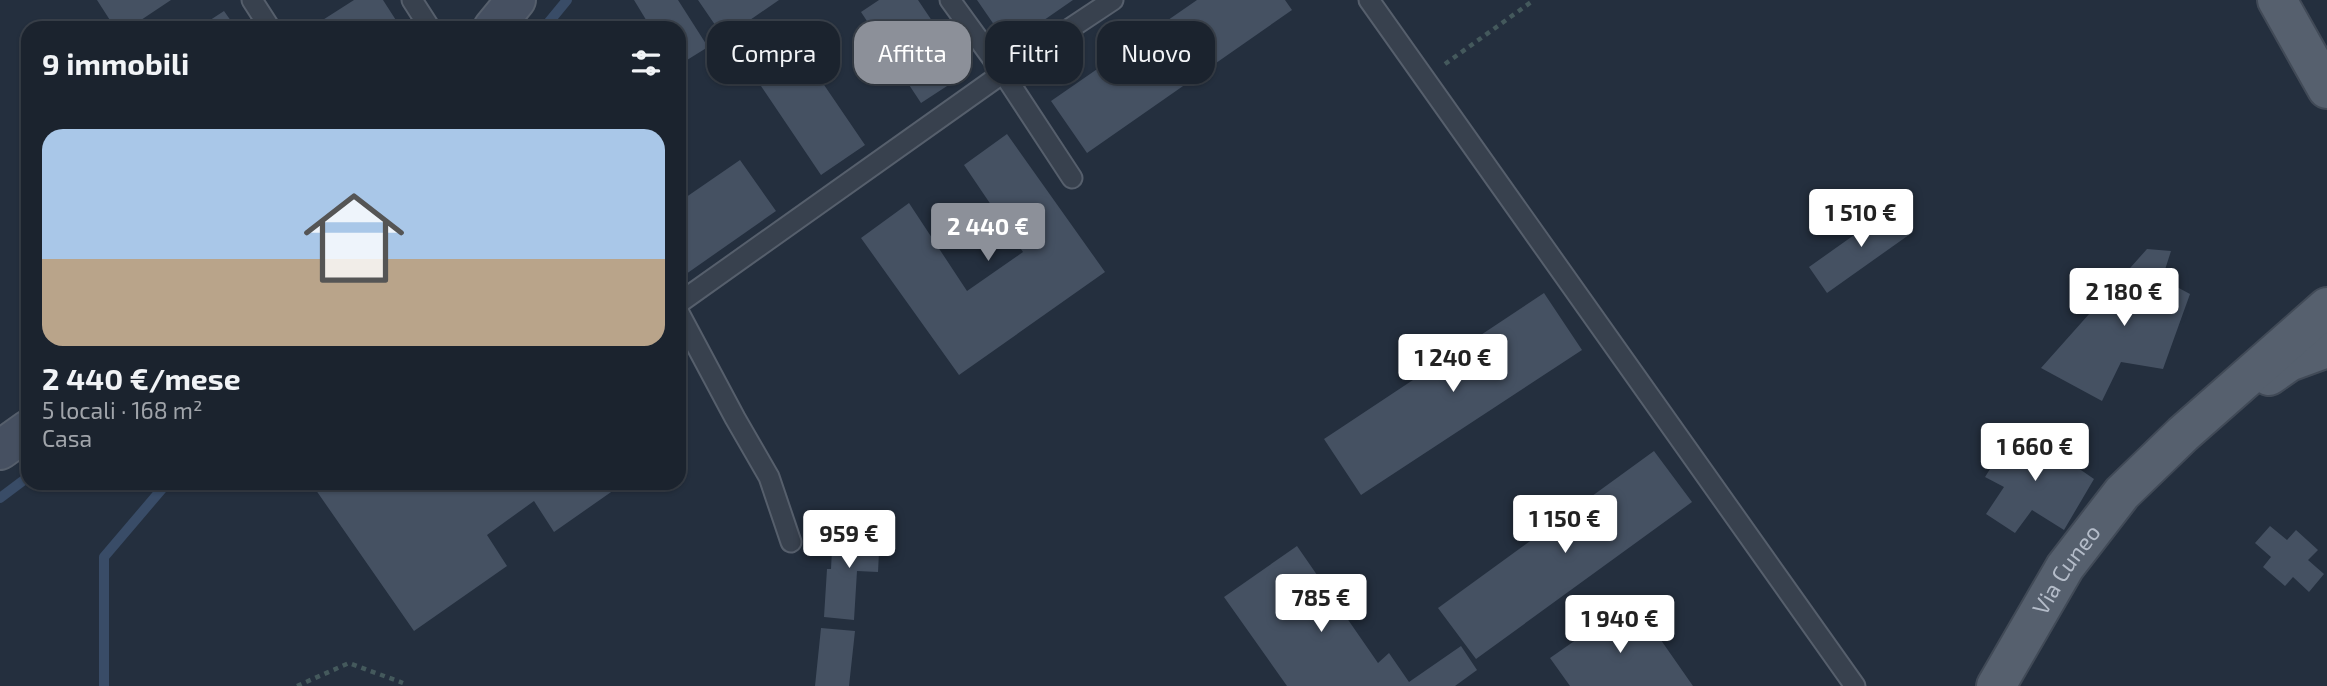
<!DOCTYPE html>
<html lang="it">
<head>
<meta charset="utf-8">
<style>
  :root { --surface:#1b232e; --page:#242b36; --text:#f1f3f6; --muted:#a0a4aa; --line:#39404a; --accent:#8c9099 }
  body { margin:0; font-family:"Exo 2",sans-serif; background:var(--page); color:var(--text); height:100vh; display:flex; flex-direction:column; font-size:26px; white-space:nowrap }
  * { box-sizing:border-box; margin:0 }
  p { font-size:23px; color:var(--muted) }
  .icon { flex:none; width:38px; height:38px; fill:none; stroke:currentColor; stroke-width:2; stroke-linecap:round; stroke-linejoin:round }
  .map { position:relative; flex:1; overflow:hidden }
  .panel { position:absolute; left:21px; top:21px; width:665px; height:469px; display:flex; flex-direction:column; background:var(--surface); border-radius:21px; box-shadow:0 2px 5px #0004,0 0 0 2px var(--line) }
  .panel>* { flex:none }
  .hud { position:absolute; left:707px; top:21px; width:665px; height:63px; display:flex; gap:14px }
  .price { position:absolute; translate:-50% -60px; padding:0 16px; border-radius:7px; background:#fff; color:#222; font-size:23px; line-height:46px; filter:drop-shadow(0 2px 4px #0008) }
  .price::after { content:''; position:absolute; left:50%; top:42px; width:21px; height:16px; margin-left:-10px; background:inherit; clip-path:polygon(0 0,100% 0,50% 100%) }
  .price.selected { background:var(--accent); color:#fff }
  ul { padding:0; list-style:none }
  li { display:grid; align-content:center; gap:14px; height:371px; padding:0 21px }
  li+li { border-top:2px solid var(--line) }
  li span { display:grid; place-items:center; height:217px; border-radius:21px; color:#555 }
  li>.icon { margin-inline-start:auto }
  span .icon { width:126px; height:126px; fill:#fffc; stroke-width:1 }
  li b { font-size:30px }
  h2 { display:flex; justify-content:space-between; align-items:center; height:84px; padding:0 21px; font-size:30px }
  .pill { padding:0 24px; border-radius:21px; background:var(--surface); box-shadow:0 2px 5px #0004,0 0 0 2px var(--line); font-size:24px; line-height:63px }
  .pill.selected { background:var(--accent); color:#fff }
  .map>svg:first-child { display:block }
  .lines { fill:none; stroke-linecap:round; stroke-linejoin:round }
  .stream { stroke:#394c67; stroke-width:10 }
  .building { fill:#455162 }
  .lane-casing { stroke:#565f6c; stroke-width:23 }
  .secondary-casing { stroke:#565f6c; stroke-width:42 }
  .primary-casing { stroke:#414a57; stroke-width:42 }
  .path { stroke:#44595c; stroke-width:4.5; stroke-dasharray:5 5; stroke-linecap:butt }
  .lane { stroke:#38414e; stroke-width:19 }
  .secondary { stroke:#465061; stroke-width:38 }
  .primary { stroke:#56606e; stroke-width:38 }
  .labels { text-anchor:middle; stroke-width:7; stroke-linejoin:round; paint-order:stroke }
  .street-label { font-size:23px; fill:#b4bcc9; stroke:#1d2633 }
</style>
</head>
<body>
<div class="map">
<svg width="2327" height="686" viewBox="0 0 2327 686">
  <rect width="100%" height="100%" fill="#242f3e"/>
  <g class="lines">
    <path class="stream" d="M544,28l23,-28
      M0,498l28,-21
      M104,686v-129l63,-74"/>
  </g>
  <path class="building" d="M97,0h74l-42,28h-14z
    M354,0h29l18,28h-80l-3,-5z
    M634,0h44l30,47 -29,18v-37h-28z
    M698,0h81l-55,38z
    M879,0h39l49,73 -46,30 -60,-91z
    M977,0h96l-65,45z
    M1197,0h88l7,10 -205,143 -36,-52z
    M224,11l12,17h-38z
    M803,54l62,91 -44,30 -62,-92z
    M1007,134l98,138 -146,103 -98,-137 48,-35 58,88 56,-39 -59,-87z
    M740,160l36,51 -97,68v-77z
    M1895,206l18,26 -86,61 -18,-26z
    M2147,249l24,2 -9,28 28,15 -27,75 -42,-7 -19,39 -61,-33z
    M1544,293l38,57 -221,145 -37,-56z
    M2017,426l77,53 -30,51 -32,-20 -17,23 -29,-19 18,-27 -19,-10z
    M1654,451l38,51 -216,157 -38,-51z
    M311,483h313l-70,49 -20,-31 -47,34 20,31 -93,65z
    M2270,526l17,14 9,-10 22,20 -10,10 16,14 -15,18 -16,-15 -8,9 -22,-19 8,-10 -16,-14z
    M833,529l47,3 -2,40 -21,-1 -3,49 -30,-3 3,-48h4z
    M1297,546l81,117 11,-10 20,29 52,-36 16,24 -22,16h-168l-63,-89z
    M1633,600l60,86h-123l-20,-28z
    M821,628l34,3 -6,55h-34z"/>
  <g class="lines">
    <defs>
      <path id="lane" d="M252,0l18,28
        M412,0l18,28
        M950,0l53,73 69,105
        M1369,0l486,686
        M679,303l324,-230 110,-73
        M679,313l56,105 34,59 22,65"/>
      <path id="secondary" d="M493,28l23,-28
        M0,450l28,-20"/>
      <g id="primary">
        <path d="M2277,0l50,89"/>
        <path d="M2269,376l20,-14 38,-14"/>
        <path id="s1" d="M1996,686l69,-119 57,-74 61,-59 144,-127"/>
      </g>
    </defs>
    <use href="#lane" class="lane-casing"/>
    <use href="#secondary" class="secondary-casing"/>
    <use href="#primary" class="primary-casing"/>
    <path class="path" d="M1445,64l89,-64
      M297,686l52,-23 54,20"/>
    <use href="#lane" class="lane"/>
    <use href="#secondary" class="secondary"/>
    <use href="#primary" class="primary"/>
  </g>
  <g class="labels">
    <g class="street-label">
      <text dy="8" stroke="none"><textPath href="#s1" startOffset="136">Via Cuneo</textPath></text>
    </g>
  </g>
</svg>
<b class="price" style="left:1861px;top:249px">1 510 €</b>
<b class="price selected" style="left:988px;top:263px">2 440 €</b>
<b class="price" style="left:2124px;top:328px">2 180 €</b>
<b class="price" style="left:1453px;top:394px">1 240 €</b>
<b class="price" style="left:2035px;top:483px">1 660 €</b>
<b class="price" style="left:1565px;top:555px">1 150 €</b>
<b class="price" style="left:849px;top:570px">959 €</b>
<b class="price" style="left:1321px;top:634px">785 €</b>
<b class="price" style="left:1620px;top:655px">1 940 €</b>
<div class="hud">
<a class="pill">Compra</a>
<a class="pill selected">Affitta</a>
<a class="pill">Filtri</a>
<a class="pill">Nuovo</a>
</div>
<section class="panel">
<h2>9 immobili<svg class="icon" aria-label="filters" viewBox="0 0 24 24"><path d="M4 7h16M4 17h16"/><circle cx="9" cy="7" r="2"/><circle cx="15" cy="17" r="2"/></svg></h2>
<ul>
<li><span style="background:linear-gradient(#a9c7e8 60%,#b9a48a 0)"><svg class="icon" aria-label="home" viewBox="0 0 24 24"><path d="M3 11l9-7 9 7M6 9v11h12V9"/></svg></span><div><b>2 440 €/mese</b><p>5 locali · 168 m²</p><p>Casa</p></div></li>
</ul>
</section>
</div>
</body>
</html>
